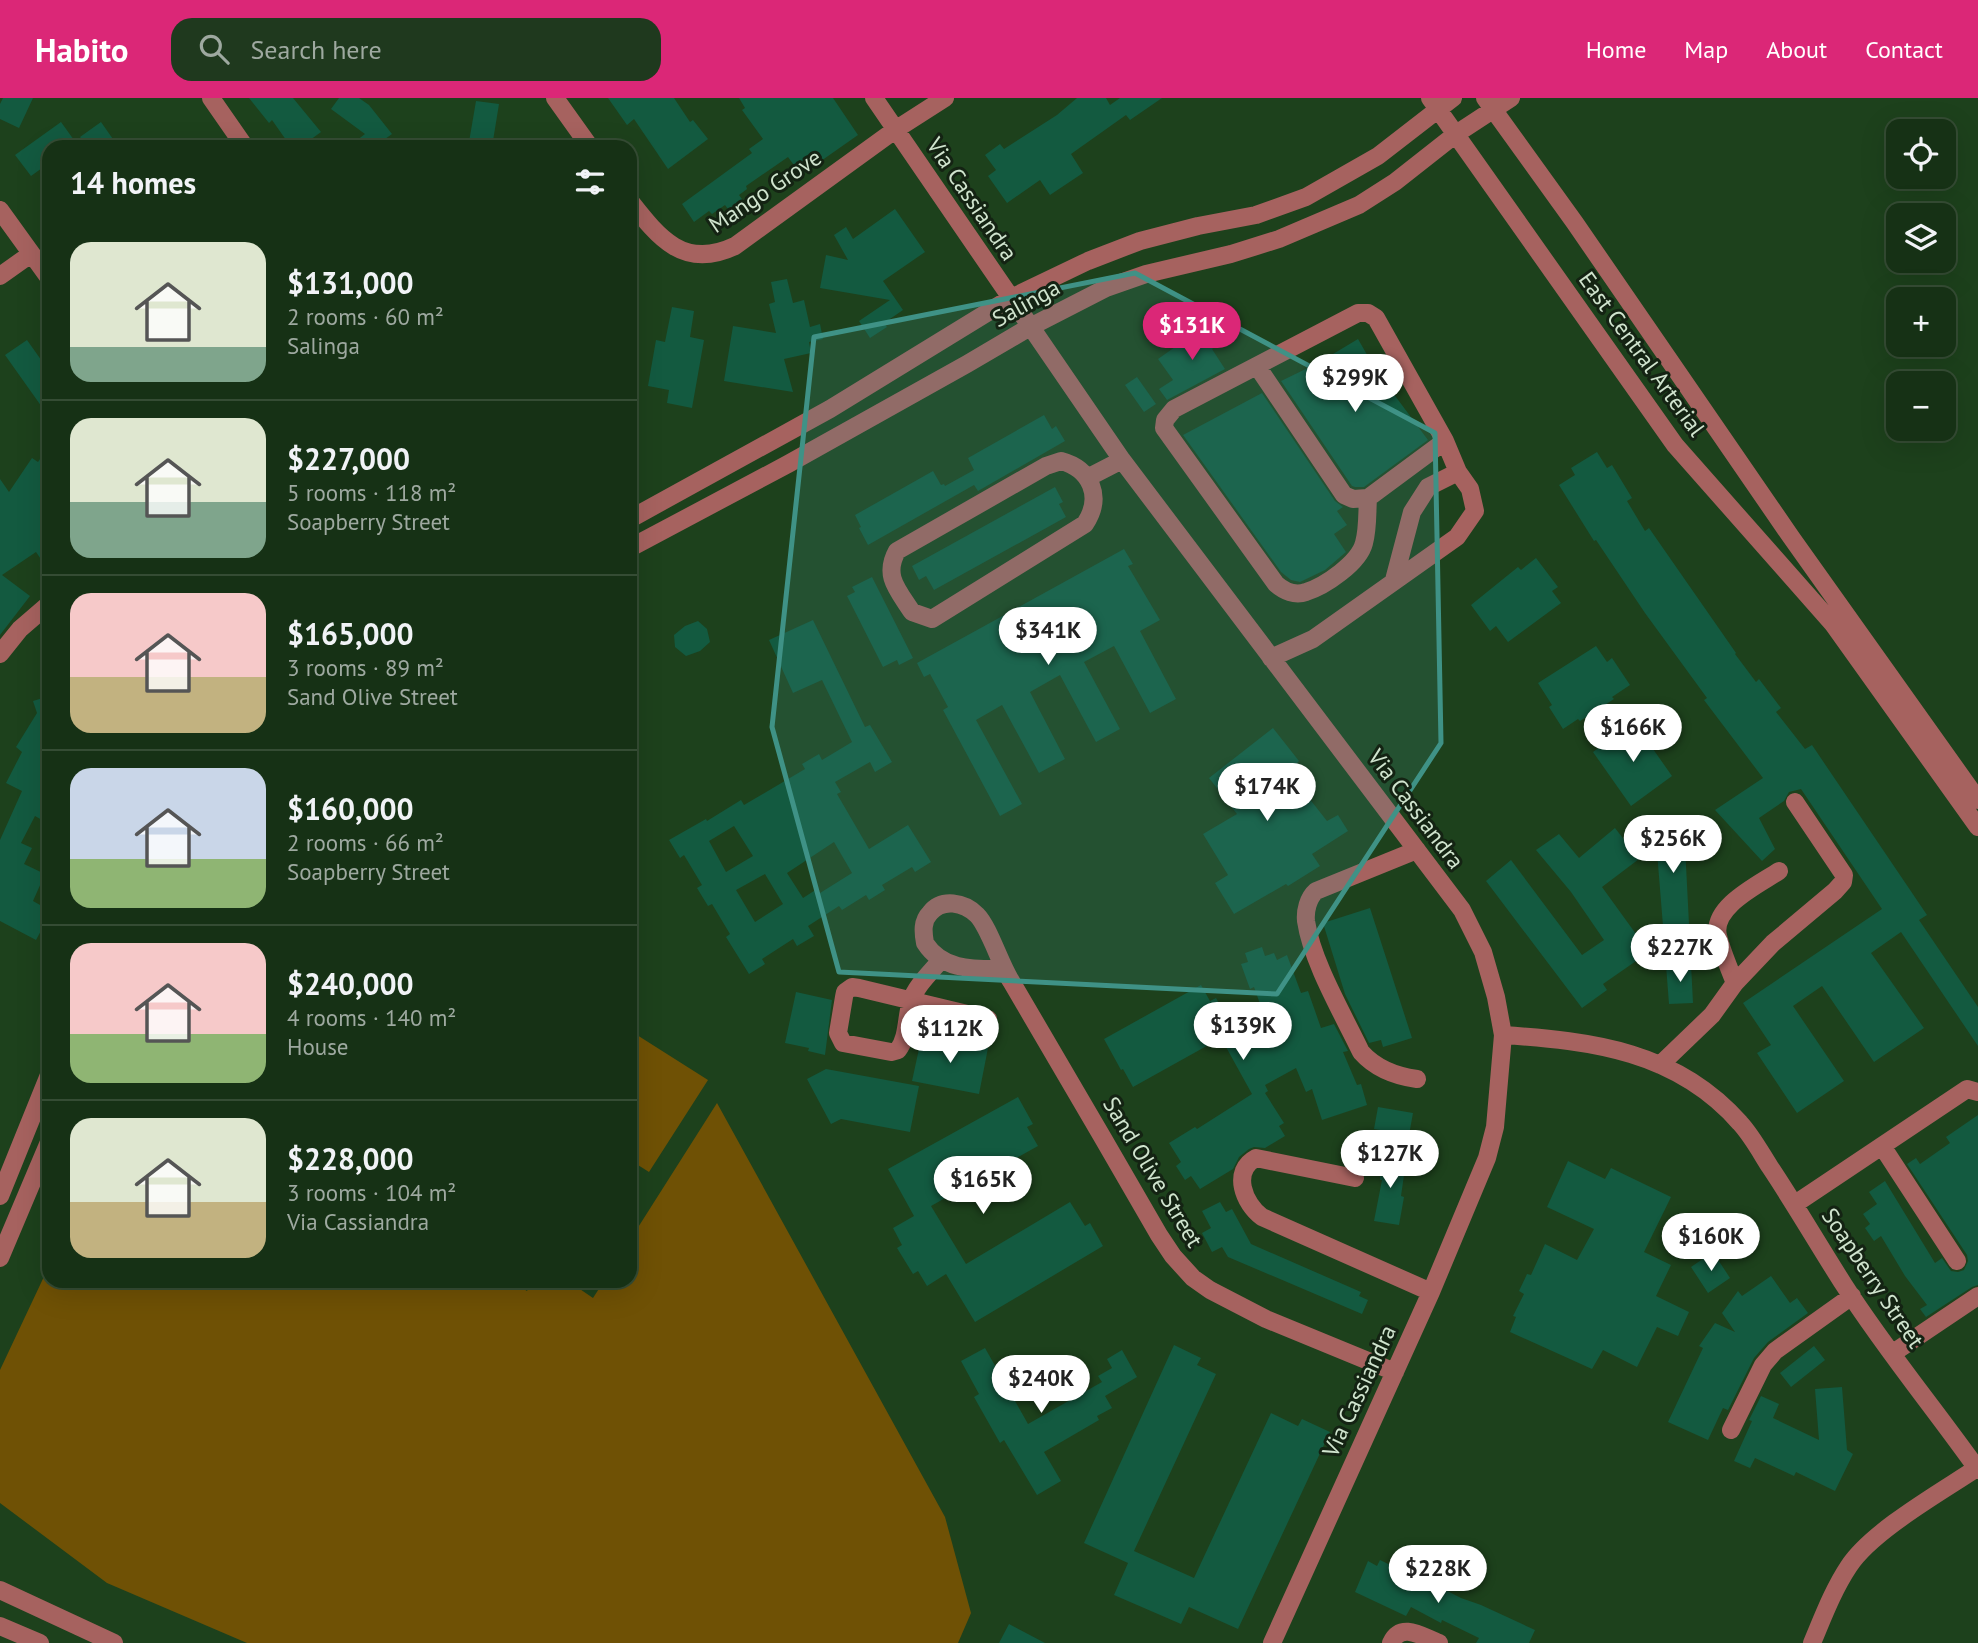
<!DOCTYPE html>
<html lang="en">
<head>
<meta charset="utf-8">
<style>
  :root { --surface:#163115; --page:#1f391e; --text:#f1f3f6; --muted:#9ea9a0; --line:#354c34; --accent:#db2777 }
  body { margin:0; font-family:"PT Sans",sans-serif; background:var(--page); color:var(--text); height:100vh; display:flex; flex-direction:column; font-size:26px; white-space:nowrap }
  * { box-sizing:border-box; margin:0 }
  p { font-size:23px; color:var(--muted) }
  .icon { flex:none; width:38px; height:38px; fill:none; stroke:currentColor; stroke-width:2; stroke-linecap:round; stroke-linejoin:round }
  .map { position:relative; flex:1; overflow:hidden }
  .panel { position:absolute; left:42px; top:42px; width:595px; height:1148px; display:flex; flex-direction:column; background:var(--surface); border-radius:21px; box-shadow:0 7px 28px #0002,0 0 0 2px var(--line) }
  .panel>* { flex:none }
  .buttons { position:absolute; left:1886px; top:21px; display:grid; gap:14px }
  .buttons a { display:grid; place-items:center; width:70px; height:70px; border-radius:14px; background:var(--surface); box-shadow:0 7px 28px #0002,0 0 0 2px var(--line); font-size:35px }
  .price { position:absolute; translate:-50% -60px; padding:0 16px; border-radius:24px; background:#fff; color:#222; font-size:23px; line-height:46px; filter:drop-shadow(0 2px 4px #0008) }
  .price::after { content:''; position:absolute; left:50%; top:42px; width:21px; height:16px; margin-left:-10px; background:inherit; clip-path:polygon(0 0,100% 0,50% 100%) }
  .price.selected { background:var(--accent); color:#fff }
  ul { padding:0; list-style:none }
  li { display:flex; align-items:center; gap:21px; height:175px; padding:0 28px }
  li+li { border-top:2px solid var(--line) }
  li span { display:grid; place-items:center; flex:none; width:196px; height:140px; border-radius:21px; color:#555 }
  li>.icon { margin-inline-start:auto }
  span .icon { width:84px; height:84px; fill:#fffc; stroke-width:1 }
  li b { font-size:30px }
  h2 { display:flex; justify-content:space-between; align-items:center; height:84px; padding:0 28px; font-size:30px }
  header { display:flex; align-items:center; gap:42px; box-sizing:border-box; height:98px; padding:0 35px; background:var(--accent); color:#fff }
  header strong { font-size:33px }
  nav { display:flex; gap:38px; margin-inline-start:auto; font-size:24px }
  .search { width:490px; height:63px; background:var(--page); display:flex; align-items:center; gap:18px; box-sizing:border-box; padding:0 24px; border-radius:21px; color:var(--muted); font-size:26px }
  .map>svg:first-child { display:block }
  .green { fill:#6f5105 }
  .building { fill:#135a40; fill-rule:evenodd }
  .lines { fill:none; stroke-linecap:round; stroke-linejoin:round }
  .minor { stroke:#a6625f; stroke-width:18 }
  .marked { fill:#3f9286; fill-opacity:0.2; stroke:#3f9286; stroke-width:5; stroke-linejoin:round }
  .labels { text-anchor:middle; stroke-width:6; stroke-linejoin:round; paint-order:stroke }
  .street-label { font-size:23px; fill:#d0e4ce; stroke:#142313 }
</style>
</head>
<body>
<header>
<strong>Habito</strong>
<div class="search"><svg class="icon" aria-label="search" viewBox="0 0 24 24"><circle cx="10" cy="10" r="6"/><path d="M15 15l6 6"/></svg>Search here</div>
<nav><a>Home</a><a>Map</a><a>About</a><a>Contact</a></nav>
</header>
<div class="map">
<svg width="1978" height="1545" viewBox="0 0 1978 1545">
  <rect width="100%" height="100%" fill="#1d411c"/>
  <path class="green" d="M637,937l71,45 -59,92 -19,-12v-115z
    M717,1005l228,414 26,96 -13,30h-711l-140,-60 -107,-80v-133l49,-104v15h462l16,10 5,-10h36l25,17 11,-17h26v-41z"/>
  <path class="building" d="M3,0h30l-14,30 -19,-9v-15z
    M249,0h44l28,34 -11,8 5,7h-24l-19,-27 -3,3z
    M339,0h20l10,7 23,29 -18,13h-26l17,-13 -34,-25z
    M608,0h66l16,24 3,-2 15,19 -40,30 -34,-50 -7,6z
    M739,0h94l25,37 -57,40 -13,-18 -42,29 1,3 -8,6 8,11 -14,10 -8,-11 -13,9 -3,-3 -15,11 -12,-18 70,-51 -3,-4 14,-10 -21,-29 3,-2z
    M1077,0h29l4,7 10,-7h42l-32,22 -4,-5 -55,39 12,19 -33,22 -10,-15 -33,23 -19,-27 8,-6 -11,-15 15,-11 4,5 53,-34z
    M476,3l23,3 -7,43h-18l1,-4 -6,-1z
    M61,24l18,25h-30v16l-18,13 -16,-21z
    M101,24l14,20 -8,5h-20l-7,-10z
    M895,111l30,43 -42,29 20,29 -19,13 3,4 -17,11 -11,-17 31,-21 -70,-12 6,-33 22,5 -14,-25 12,-8 7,12z
    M787,181l6,24 11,-3 6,27 10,-3 3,15 -14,3 2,11 -27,6 9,33 -69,-11 9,-55 43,7 -7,-29 6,-2 -4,-20z
    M672,209l22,4 -4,26 14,3 -12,68 -25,-5 2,-13 -21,-4 8,-46 9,2z
    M1209,225l13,19 -10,7 13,20 -58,31 -8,-11 14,-9 -15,-21z
    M1358,241l27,47 2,-1 41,55 -64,47h-9l-3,-1 -71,-105 37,-18z
    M27,242l22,31v46l-44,-62z
    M1137,279l19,27 -12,8 -19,-27z
    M1262,295l73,108 8,6 -6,4 10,14 -13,9 12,18 -21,18 -25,12 -9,-2 -10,-8 -98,-137z
    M1044,317l8,14 4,-3 9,15 -87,50 -4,-6 -106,60 -9,-17 2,-1 -6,-12 78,-44 8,14 3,-1 1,2 29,-16 -6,-12z
    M49,348v25l-9,13 9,7v80l-13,-19 -34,23 28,21 -30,39v-156l9,13 23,-34 6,4z
    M1597,354l10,16 5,-3 20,33 -5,3 18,30 4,-3 87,125 -1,1 21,28 3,-3 22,29 -5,4 29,37 7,-4 115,170 -8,5 59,87v39l-77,-114 -30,21 53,75 -50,34 -52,-76 -29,20 51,75 -47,32 -40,-60 14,-8 -28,-42 139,-94 -81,-120 -12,3 -5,9 -25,17 16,31 -13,12 -47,-51 48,-32 -59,-78 3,-2 -62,-85 -49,-73 -2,1 -35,-56 16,-10 -4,-7z
    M1055,389l8,15 -4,2 7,13 -132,73 -8,-14 -7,4 -7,-14z
    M1124,451l9,15 -5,2 32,54 -20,11 36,68 -26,14 -36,-67 -30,16 36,67 -24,13 -36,-67 -30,17 35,67 -26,14 -37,-68 -26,15 46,84 -22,12 -57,-106 5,-3 -18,-33 -6,3 -7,-14z
    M1536,460l22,29 -6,4 9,12 -53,39 -12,-16 -6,5 -19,-26 47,-38 3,3z
    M872,479l41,81 -14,7 -2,-5 -14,7 -36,-71 8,-4 -3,-5z
    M813,522l52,107 5,-2 22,37 -17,10 -5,-10 -35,20 6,10 -4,2 32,55 39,-24 23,37 -16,10 -3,-5 -30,18 3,5 -16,10 -3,-5 -24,15 -3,-4 -31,20 6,10 -17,10 -4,-7 -31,20 3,5 -16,10 -23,-37 4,-3 -18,-30 -4,2 -11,-18 5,-3 -18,-30 -4,3 -11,-18 37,-21 1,2 34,-21 3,5 61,-36 -3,-5 17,-10 3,6 30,-18 -30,-62 -29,13 -24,-53zM734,728l19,30 -27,16 -17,-31zM834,744l18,31 -32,20 -3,-4 -14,9 -16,-25zM765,776l18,30 -28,18 -19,-32z
    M698,523l9,8 3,13 -10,9 -14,5 -11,-9 -1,-12 11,-9z
    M1596,548l11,16 5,-4 18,27 -18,12 2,2 -34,22 -2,-2 -15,10 -14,-22 3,-2 -14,-22z
    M49,595v131l-14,-8 -14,27 11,5 -8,16 21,10 -12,27 16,9v6l-13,24 -36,-19v-81l22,-49 -16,-8 16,-31 -6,-5 21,-34 -4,-12 13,-4z
    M1634,624l38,54 -41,30 -38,-54z
    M1273,630l26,33 -4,4 17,22 -7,6 22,28 11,-6 10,16 -36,23 8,12 -32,20 -2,-2 -52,30 -19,-31 13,-8 -25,-41 34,-20 -28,-36z
    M1684,728l5,98 -26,2 -8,-99z
    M1615,730l24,31 -37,28 47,65 -46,32 4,6 -25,18 -96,-127 25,-21 71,95 22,-15 -33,-48 -35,-42 23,-16 20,24z
    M1370,810l42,130 -29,9 -2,-7 -12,3 -24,-49 -22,-71z
    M1262,849l3,9 9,-3 3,7 10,-5 14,38 7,-2 13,37 13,-4 14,27 -5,1 14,33 4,-1 6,21 -45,15 -10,-31 -6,3 -10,-24 -31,17 3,6 -3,2 19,30 -5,3 6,10 -20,12 -11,-1 -5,2 -10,8 -6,12 -33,20 -9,-13 -6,4 -9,-14 5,-4 -12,-19 26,-16 2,2 55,-35 -31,-56 -88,49 -10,-18 -2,1 -17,-31 97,-54 9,16 6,-3 21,37 28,-17 -11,-31 -4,2 -9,-25 7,-2 -3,-9z
    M1691,866l2,39 -24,1 -3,-39z
    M796,894l36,8 -7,55 -17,-4 1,-3 -24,-5z
    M922,937l66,13 -9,46 -67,-13z
    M826,971l93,17 -9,46 -69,-13 -10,5 -24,-45z
    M1018,999l15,27 -6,3 11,19 -107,60 35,58 104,-62 15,24 5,-3 13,23 -128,76 -29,-48 -19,12 -9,-15 -5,3 -16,-26 5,-3 -9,-17 21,-12 -26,-47z
    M1378,1009l35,6 -4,22 -35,-6z
    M1978,1017v170l-6,2 -46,30 -6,-8 7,-4 -22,-29 -24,-40 -7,5 -9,-13 5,-4 -7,-10 14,-10 -8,-12 16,-11 50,82 7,-5 9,13 7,1 6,-2 4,-9 -1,-6 -60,-91 9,-6 4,6 30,-21 -4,-6z
    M1376,1060l30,3 -5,35 3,1 -5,28 -25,-4 8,-41h-2v-4l-7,-1z
    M1568,1063l37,18 6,-11 60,29 -27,55 27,13 -15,31 33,16 -11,24 -21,-9 -20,40 -34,-17 -11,19 -82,-37 6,-15 -3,-1 11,-22 -5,-3 8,-17 4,1 14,-31 32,16 17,-31 -47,-22z
    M1220,1104l6,10 6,-3 19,35 110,48 -2,4 9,4 -6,14 -134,-57 -6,-10 -10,5 -10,-19 9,-5 -9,-17z
    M1713,1154l17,26 -22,15 -17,-26z
    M1771,1178l19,27 7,-5 11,15 -40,29 -14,16 -26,52 -5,-2 -15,32 -40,-18 35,-74 -4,-2 16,-23 20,9 -13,-19 16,-22 4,5z
    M1174,1247l27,13 -4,7 19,9 -82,177 60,27 77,-165 27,13 4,-7 28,13 -92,197 -49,-22 -8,17 -67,-29 14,-32 -44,-20z
    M1814,1248l11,14 -34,27 -11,-14z
    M985,1250l43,76 74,-42 -4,-6 14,-8 -5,-9 15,-9 15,27 -32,19 7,12 -15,8 2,4 -55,32 17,29 -24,14 -33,-55 -4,3 -26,-46 5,-3 -18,-33z
    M1842,1289l5,63 6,4 -18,37 -39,-19 -2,4 -39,-18 -5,10 -16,-7 18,-40 -3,-1 12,-24 18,8 -6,14 46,22 -4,-51z
    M1380,1462l35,17 1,-2 45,23 20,7 54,25 -6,13h-53l3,-5 -37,-18 -1,3 -30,-16 -5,9 -51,-24 13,-31 9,5z
    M1009,1526l36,19h-46z"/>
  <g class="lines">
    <path class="minor" d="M211,0l34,49
      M555,0l35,49
      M874,0l248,362 340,450 21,42 13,45 7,38 -8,92 -8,31 -56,134 -159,351
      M1430,0l245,347 158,179 145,203
      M1485,0l90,125 216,314 187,263
      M630,103c29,37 54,69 105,45l160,-116 50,-32
      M0,112l49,68
      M0,178l31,-22
      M1257,268l87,129 9,4 15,-1
      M1445,343l-77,57c-1,15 0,31 -4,45 -5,20 -39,43 -58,49 -11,4 -22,-1 -30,-8l-112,-156 1,-8 9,-11 184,-96h10l8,5 69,123 13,31
      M1061,363c30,8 42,36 24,63l-153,95 -20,-7c-14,-22 -29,-36 -15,-61l149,-85z
      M1089,379l33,-17
      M630,421l200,-110 181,-111 77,-37 52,-20 58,-15 58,-11 50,-18 72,-41 75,-58
      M630,450l158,-84 179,-100 63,-37 76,-39 40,-14 85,-20 48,-15 80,-34 36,-23 61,-48 55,-36
      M0,556l20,-25 29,-25
      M1271,560l42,-19 144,-102 18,-26 -5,-22 -12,-17 -30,15 -16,25 -18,68
      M941,862c-11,13 -25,26 -30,41 -5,16 -3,36 -13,49l-7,2 -48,-9 -5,-10 6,-36 1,-5 7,-5 7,1 129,31
      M1003,871c-29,0 -60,2 -78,-26 -2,-11 -3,-22 5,-30 12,-15 34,-11 47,2 12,12 23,49 34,66 50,85 99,169 148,254l14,21 20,22 17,12 56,29 129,53
      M1735,885c-6,-15 -13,-31 -17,-47 -7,-29 40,-51 61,-65
      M1503,937c89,6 174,16 237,88 12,13 21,30 30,44 26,39 49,79 74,118 41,64 90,123 134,185
      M1660,967l52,-50 23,-32 38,-40 62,-52 8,-9 1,-7 -49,-73
      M1417,981c-22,-3 -41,-10 -56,-27 -18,-38 -49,-90 -55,-131 -1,-10 2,-23 10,-30l101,-41
      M1882,1048l75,115
      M1355,1080l-99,-20c-25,13 -12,46 6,59l169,75
      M0,1098l49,-121
      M1795,1106l172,-115 11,3
      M0,1160l49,-116
      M1893,1255l85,-57
      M1731,1332l32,-65 12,-14 77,-55
      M0,1492l114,53
      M0,1528l40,17
      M1391,1545c10,-22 32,-6 48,0
      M1812,1545c11,-26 21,-53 37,-77 23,-35 92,-74 128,-98"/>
  </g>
  <path class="marked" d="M1135,175l300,160 6,310 -164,251 -438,-22 -67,-245 42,-390z"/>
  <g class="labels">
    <g class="street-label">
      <text transform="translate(765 93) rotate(-34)" y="8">Mango Grove</text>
      <text transform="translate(972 101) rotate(56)" y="8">Via Cassiandra</text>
      <text transform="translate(1026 205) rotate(-29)" y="8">Salinga</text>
      <text transform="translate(1642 256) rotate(54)" y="8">East Central Arterial</text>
      <text transform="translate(1416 711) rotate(53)" y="8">Via Cassiandra</text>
      <text transform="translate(1153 1074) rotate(59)" y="8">Sand Olive Street</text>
      <text transform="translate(1873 1180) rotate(56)" y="8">Soapberry Street</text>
      <text transform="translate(1359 1293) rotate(-65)" y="8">Via Cassiandra</text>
    </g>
  </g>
</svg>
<div class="buttons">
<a><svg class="icon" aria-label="locate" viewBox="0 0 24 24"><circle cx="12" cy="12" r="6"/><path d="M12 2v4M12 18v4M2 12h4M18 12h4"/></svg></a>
<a><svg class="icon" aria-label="layers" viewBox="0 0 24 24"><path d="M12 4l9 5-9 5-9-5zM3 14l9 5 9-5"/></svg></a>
<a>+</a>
<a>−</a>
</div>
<b class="price selected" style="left:1192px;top:264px">$131K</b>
<b class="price" style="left:1355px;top:316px">$299K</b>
<b class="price" style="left:1048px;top:569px">$341K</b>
<b class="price" style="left:1633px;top:666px">$166K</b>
<b class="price" style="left:1267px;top:725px">$174K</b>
<b class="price" style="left:1673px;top:777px">$256K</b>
<b class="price" style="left:1680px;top:886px">$227K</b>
<b class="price" style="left:1243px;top:964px">$139K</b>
<b class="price" style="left:950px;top:967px">$112K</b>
<b class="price" style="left:1390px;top:1092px">$127K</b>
<b class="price" style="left:983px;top:1118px">$165K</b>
<b class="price" style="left:1711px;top:1175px">$160K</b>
<b class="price" style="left:1041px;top:1317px">$240K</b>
<b class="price" style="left:1438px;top:1507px">$228K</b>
<section class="panel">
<h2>14 homes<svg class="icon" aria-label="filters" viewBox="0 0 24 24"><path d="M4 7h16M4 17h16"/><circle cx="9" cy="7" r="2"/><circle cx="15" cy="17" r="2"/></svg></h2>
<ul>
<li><span style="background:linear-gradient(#dfe7d0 75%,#7fa58c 0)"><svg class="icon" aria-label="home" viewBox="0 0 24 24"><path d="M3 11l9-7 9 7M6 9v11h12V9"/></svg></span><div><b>$131,000</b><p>2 rooms · 60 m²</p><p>Salinga</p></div></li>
<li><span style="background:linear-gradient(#dfe7d0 60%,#7fa58c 0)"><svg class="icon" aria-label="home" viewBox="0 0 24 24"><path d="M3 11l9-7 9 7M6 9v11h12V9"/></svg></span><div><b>$227,000</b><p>5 rooms · 118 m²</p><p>Soapberry Street</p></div></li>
<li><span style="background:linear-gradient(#f6c9c9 60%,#c2b280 0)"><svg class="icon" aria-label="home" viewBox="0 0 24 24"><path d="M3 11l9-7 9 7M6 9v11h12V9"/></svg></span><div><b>$165,000</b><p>3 rooms · 89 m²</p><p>Sand Olive Street</p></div></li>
<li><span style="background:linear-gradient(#c9d6e8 65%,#8fb573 0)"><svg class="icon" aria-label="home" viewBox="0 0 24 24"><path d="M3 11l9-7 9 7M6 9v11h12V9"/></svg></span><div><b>$160,000</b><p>2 rooms · 66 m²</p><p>Soapberry Street</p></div></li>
<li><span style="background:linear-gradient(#f6c9c9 65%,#8fb573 0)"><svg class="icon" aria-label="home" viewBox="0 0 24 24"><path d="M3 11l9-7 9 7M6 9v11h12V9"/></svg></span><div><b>$240,000</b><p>4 rooms · 140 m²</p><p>House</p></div></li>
<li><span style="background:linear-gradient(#dfe7d0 60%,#c2b280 0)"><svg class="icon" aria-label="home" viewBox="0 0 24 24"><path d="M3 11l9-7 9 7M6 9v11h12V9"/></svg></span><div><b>$228,000</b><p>3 rooms · 104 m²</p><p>Via Cassiandra</p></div></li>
</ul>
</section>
</div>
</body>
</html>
